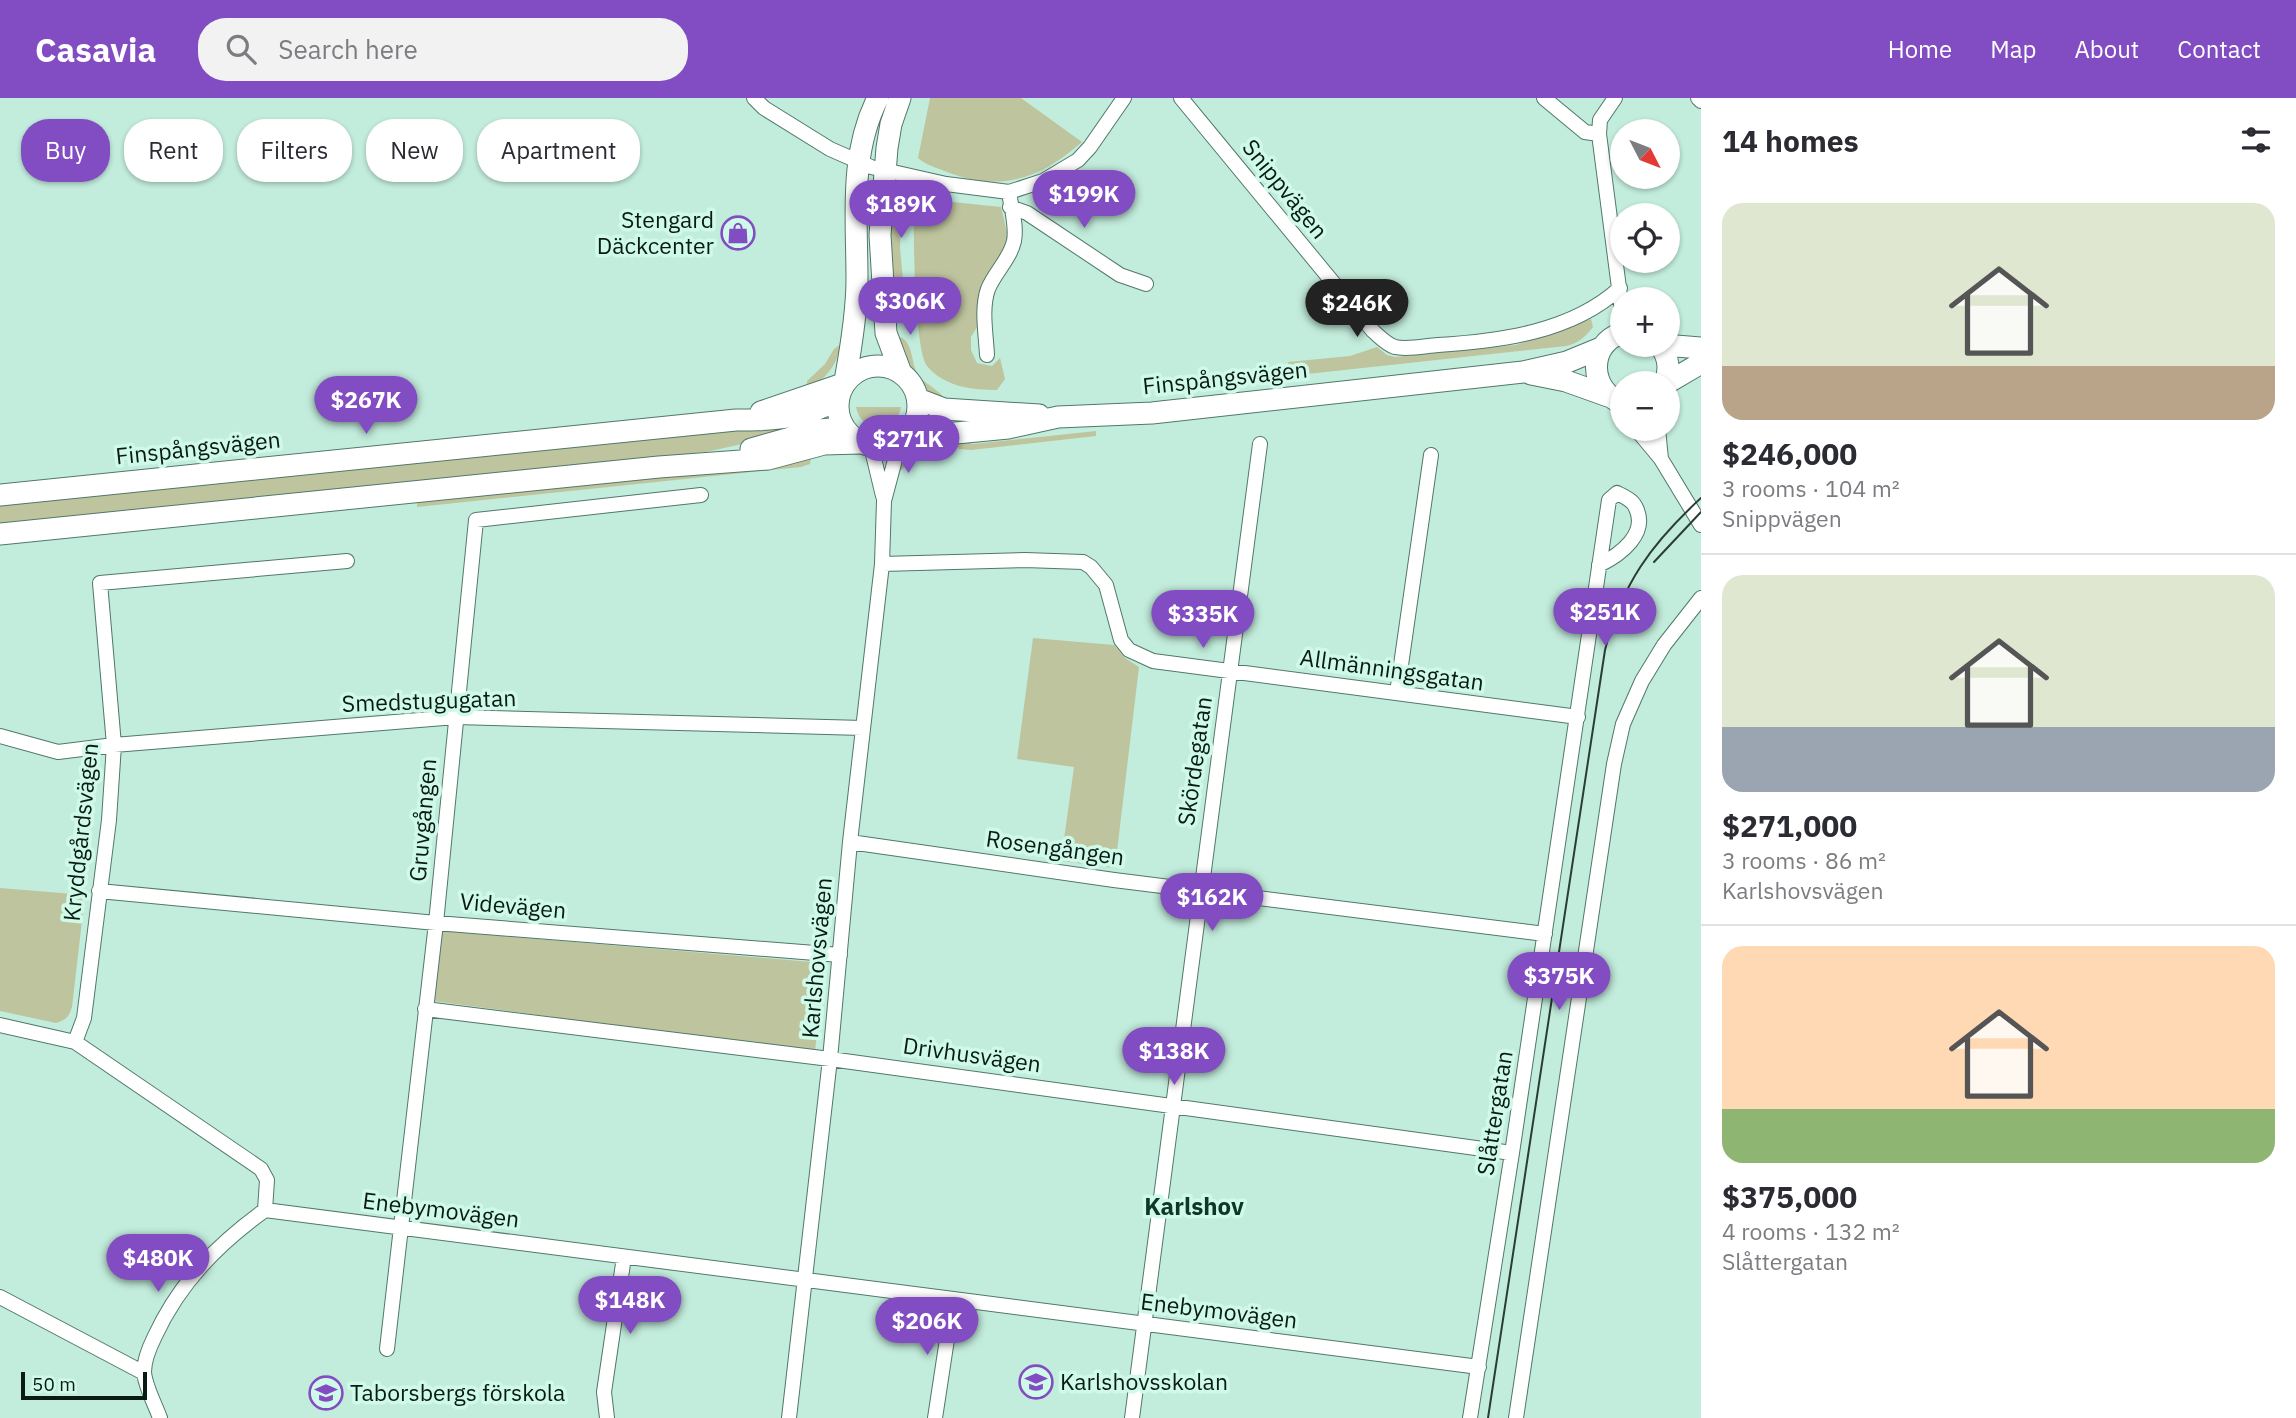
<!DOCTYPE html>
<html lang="en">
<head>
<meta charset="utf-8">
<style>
  :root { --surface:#fff; --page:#f2f2f3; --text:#2b2b33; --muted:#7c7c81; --line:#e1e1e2; --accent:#824cc3 }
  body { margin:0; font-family:"IBM Plex Sans",sans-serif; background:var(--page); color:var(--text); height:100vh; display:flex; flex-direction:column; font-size:26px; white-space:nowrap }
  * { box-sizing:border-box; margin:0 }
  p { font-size:23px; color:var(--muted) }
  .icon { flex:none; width:38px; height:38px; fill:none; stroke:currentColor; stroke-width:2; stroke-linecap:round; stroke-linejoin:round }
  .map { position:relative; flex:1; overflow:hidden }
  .drawer { display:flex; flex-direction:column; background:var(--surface); width:595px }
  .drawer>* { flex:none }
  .hud { position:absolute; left:21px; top:21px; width:665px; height:63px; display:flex; gap:14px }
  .needle { width:46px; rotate:132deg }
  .fabs { position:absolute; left:1610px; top:21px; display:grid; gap:14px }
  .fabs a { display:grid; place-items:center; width:70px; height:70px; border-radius:50%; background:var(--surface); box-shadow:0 2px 5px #0004; font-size:35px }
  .scale { position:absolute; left:21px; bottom:18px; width:126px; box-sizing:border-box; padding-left:7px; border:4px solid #0a1a14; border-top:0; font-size:19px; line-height:24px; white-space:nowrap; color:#0a1a14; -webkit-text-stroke:5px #cffae9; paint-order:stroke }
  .price { position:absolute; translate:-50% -60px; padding:0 16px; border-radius:24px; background:var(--accent); color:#fff; font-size:23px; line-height:46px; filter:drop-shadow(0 2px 4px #0008) }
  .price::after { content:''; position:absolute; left:50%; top:42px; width:21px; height:16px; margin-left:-10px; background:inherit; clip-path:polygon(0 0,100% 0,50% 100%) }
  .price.current { background:#222; color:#fff }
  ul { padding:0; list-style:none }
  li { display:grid; align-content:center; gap:14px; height:371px; padding:0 21px }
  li+li { border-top:2px solid var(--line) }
  li span { display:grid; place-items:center; height:217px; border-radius:21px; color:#555 }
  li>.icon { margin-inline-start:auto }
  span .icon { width:126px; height:126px; fill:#fffc; stroke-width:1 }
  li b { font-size:30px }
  h2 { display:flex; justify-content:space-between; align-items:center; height:84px; padding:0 21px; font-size:30px }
  .chip { padding:0 24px; border-radius:28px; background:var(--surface); box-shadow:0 2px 5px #0004; font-size:24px; line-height:63px }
  .chip.current { background:var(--accent); color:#fff }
  header { display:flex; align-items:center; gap:42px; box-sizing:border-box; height:98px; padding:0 35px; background:var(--accent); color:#fff }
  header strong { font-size:33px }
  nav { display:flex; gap:38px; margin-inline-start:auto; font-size:24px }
  .search { width:490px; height:63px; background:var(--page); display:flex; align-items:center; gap:18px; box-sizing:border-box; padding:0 24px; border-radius:28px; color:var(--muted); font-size:26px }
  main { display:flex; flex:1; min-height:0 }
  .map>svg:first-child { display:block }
  .green { fill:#bec59e }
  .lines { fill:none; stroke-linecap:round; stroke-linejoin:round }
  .street-casing { stroke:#517869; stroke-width:16 }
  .secondary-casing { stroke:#517869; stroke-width:23 }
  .street { stroke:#fff; stroke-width:14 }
  .secondary { stroke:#fff; stroke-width:21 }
  .tram { stroke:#293d35; stroke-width:2 }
  .labels { text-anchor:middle; stroke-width:7; stroke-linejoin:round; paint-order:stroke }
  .street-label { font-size:23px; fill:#0a1a14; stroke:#cffae9 }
  .poi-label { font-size:23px; fill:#0a1a14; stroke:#cffae9; text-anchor:start }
  .neighbourhood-label { font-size:24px; font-weight:bold; fill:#0e3629; stroke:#cffae9 }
</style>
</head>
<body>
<header>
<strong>Casavia</strong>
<div class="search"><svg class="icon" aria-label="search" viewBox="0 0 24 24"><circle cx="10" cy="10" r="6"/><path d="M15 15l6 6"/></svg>Search here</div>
<nav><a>Home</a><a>Map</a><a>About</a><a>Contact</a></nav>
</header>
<main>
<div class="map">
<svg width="1701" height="1320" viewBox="0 0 1701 1320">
  <rect width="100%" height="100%" fill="#c2ecdb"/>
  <path class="green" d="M930,0h91l61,44c-41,36 -81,51 -135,30 -10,-4 -21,-7 -29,-14z
    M902,98l-2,52 6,65 -2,4 -13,6 -5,-27 5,-91z
    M914,100l87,9 8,34 -29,81 -9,15v13l6,13 15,3 8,-8 5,21 -8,11c-24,0 -53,-3 -70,-24 -13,-17 -14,-141 -13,-168z
    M1591,221l2,8c-8,10 -14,16 -27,19l-277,30 -1,-14 62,-6 27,-9 10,8 8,2 121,-12z
    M900,239c13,5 11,24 17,36 7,12 25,17 28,28 -29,-14 -38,-34 -50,-63z
    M842,245c-5,19 -14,38 -35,43v-5l18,-17 9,-15z
    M856,309h45c-5,28 -39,28 -45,0z
    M801,325l-50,19 -45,10 -706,72v-20z
    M1096,333v5l-125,14 -12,-1 -3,-4 5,-5 12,4z
    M941,345l-3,8 -23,6 -16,15c5,-26 19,-25 42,-29z
    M811,360l-1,6 -9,3 -384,40v-6z
    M1033,540l81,7 11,13 14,9 -24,201 -54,-7 13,-94 -57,-8z
    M0,790l85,7 -13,112c-3,10 -6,13 -16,16l-56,-12z
    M442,833l382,32 -9,89 -382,-51z"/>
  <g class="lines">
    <defs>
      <path id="street" d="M754,0l10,10 66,41 41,18 75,17 63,8 34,-11 35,-21 12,-13 34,-49
        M1181,0l192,233c7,6 13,13 22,16 12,3 30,-1 43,-2 63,-4 134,-13 182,-57
        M1544,0l41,34 14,2
        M1615,0l-15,22 -1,14 23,177
        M1698,0l3,3
        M1010,109l17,6 93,62 26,9
        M987,257c-1,-21 -6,-46 1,-66 7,-17 22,-30 26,-48 3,-16 -3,-33 -5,-49
        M1636,331l25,30 40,66
        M1658,331l3,30
        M871,348l12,50
        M882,466l143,-4 58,2 8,5 15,18 15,55 8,10 24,11 425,56
        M1397,595l34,-238
        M0,638l58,16 56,-7 342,-28 407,11
        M850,744l264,38 431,54
        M99,793l337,32 404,32
        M425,911l405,50 682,94
        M0,927l75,17 186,127 6,11 -2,30 1214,157
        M75,944l9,-24 25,-198 5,-75 -14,-162 247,-22
        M0,1199l144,76
        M387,1251l49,-426 40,-403 225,-25
        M160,1320c-5,-14 -15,-32 -16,-46 0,-12 6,-26 11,-36 25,-54 63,-92 110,-126
        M607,1320l-3,-26 20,-135
        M789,1320l41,-359 20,-217 32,-278 2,-63 16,-60
        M935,1320l18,-118
        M1132,1320l128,-974
        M1470,1320l42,-265 97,-653 8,-7c6,3 15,7 18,13 15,27 -15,49 -36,59
        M1516,1320l98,-654 9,-40 19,-43 22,-36 37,-47"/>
      <path id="secondary" d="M900,0l-9,26 -4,24 -7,87 6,98 15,40
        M1622,235c-35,11 -33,58 0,70
        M1660,247c9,13 10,24 5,38
        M1664,247l37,3
        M838 308a40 40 0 1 1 80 0a40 40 0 1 1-80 0Z
        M1531,276l35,7 42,15
        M845,283c6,-33 12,-69 12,-102 0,-61 -8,-125 21,-181
        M1667,285l34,-20
        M918,301l26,10 95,6
        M761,314l82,-28
        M904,340l104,-10 50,-11 94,-4 371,-41 44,-10 34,-14
        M751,351l68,-19 25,-2
        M0,397l736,-75c38,0 69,-1 102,-21
        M0,436l659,-67 109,-8 56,-15 36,-1"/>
    </defs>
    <use href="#street" class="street-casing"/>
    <use href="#secondary" class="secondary-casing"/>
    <use href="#street" class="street"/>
    <use href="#secondary" class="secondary"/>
    <path class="tram" d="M1654,464l47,-50
      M1488,1320l117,-768c17,-66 46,-106 96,-152"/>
  </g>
  <defs>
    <symbol id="shop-ring" viewBox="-11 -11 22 22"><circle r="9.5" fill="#cffae9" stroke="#824cc3" stroke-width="1.5"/><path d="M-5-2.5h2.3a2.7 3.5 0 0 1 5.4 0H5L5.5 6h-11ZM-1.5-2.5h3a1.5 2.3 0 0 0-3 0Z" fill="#824cc3"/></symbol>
    <symbol id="school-ring" viewBox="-11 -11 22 22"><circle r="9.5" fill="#cffae9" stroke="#824cc3" stroke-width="1.5"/><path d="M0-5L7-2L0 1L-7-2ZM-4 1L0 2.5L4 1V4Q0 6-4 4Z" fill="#824cc3"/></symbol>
  </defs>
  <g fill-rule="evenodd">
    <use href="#shop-ring" x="719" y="116" width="38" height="38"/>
    <use href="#school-ring" x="1017" y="1265" width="38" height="38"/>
    <use href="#school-ring" x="307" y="1276" width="38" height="38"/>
  </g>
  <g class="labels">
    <g class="street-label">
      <text transform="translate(1285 91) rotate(51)" y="8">Snippvägen</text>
      <text transform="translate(1225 280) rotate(-6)" y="8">Finspångsvägen</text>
      <text transform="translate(198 350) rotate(-6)" y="8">Finspångsvägen</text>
      <text transform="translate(1392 572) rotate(8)" y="8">Allmänningsgatan</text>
      <text transform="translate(429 603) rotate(-2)" y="8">Smedstugugatan</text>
      <text transform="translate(1195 663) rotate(-82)" y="8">Skördegatan</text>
      <text transform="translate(423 722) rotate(-85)" y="8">Gruvgången</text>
      <text transform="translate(81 734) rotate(-84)" y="8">Kryddgårdsvägen</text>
      <text transform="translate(1055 750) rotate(8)" y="8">Rosengången</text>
      <text transform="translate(513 808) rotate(5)" y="8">Videvägen</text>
      <text transform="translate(817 860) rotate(-85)" y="8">Karlshovsvägen</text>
      <text transform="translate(972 957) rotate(8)" y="8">Drivhusvägen</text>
      <text transform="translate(1495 1015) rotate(-81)" y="8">Slåttergatan</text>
      <text transform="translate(441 1112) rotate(7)" y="8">Enebymovägen</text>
      <text transform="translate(1219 1213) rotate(7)" y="8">Enebymovägen</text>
    </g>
    <g class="poi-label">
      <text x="714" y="130" text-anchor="end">Stengard<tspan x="714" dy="26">Däckcenter</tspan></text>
      <text x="1060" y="1292">Karlshovsskolan</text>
      <text x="350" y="1303">Taborsbergs förskola</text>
    </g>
    <g class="neighbourhood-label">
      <text x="1194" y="1117">Karlshov</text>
    </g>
  </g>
</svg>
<div class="fabs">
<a><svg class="needle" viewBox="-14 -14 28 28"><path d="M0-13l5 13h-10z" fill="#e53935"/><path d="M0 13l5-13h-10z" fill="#7c7c81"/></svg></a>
<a><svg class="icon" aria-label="locate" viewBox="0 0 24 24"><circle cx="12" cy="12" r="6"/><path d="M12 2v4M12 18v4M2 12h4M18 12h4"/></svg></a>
<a>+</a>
<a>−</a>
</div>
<div class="scale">50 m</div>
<b class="price" style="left:1084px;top:132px">$199K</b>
<b class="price" style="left:901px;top:142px">$189K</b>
<b class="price" style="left:910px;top:239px">$306K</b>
<b class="price current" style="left:1357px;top:241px">$246K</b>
<b class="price" style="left:366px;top:338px">$267K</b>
<b class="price" style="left:908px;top:377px">$271K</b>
<b class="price" style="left:1605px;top:550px">$251K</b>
<b class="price" style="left:1203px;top:552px">$335K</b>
<b class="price" style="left:1212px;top:835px">$162K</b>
<b class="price" style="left:1559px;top:914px">$375K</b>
<b class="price" style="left:1174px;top:989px">$138K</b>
<b class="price" style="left:158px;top:1196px">$480K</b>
<b class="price" style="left:630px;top:1238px">$148K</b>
<b class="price" style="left:927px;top:1259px">$206K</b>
<div class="hud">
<a class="chip current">Buy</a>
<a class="chip">Rent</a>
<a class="chip">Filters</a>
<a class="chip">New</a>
<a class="chip">Apartment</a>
</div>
</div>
<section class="drawer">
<h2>14 homes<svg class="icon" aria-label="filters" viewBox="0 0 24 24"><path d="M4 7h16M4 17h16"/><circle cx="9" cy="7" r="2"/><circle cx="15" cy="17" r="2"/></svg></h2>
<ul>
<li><span style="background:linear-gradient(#dfe7d0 75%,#b9a48a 0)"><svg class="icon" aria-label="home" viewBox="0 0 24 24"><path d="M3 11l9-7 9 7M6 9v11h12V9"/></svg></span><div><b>$246,000</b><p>3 rooms · 104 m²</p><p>Snippvägen</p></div></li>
<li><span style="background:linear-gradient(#dfe7d0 70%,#9aa5b1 0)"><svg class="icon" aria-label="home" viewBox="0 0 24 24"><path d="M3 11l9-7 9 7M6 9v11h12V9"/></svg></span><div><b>$271,000</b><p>3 rooms · 86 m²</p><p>Karlshovsvägen</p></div></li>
<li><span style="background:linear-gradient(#ffd9b3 75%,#8fb573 0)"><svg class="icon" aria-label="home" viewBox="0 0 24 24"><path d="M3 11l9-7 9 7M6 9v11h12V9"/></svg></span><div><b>$375,000</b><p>4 rooms · 132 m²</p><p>Slåttergatan</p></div></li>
</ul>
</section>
</main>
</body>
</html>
